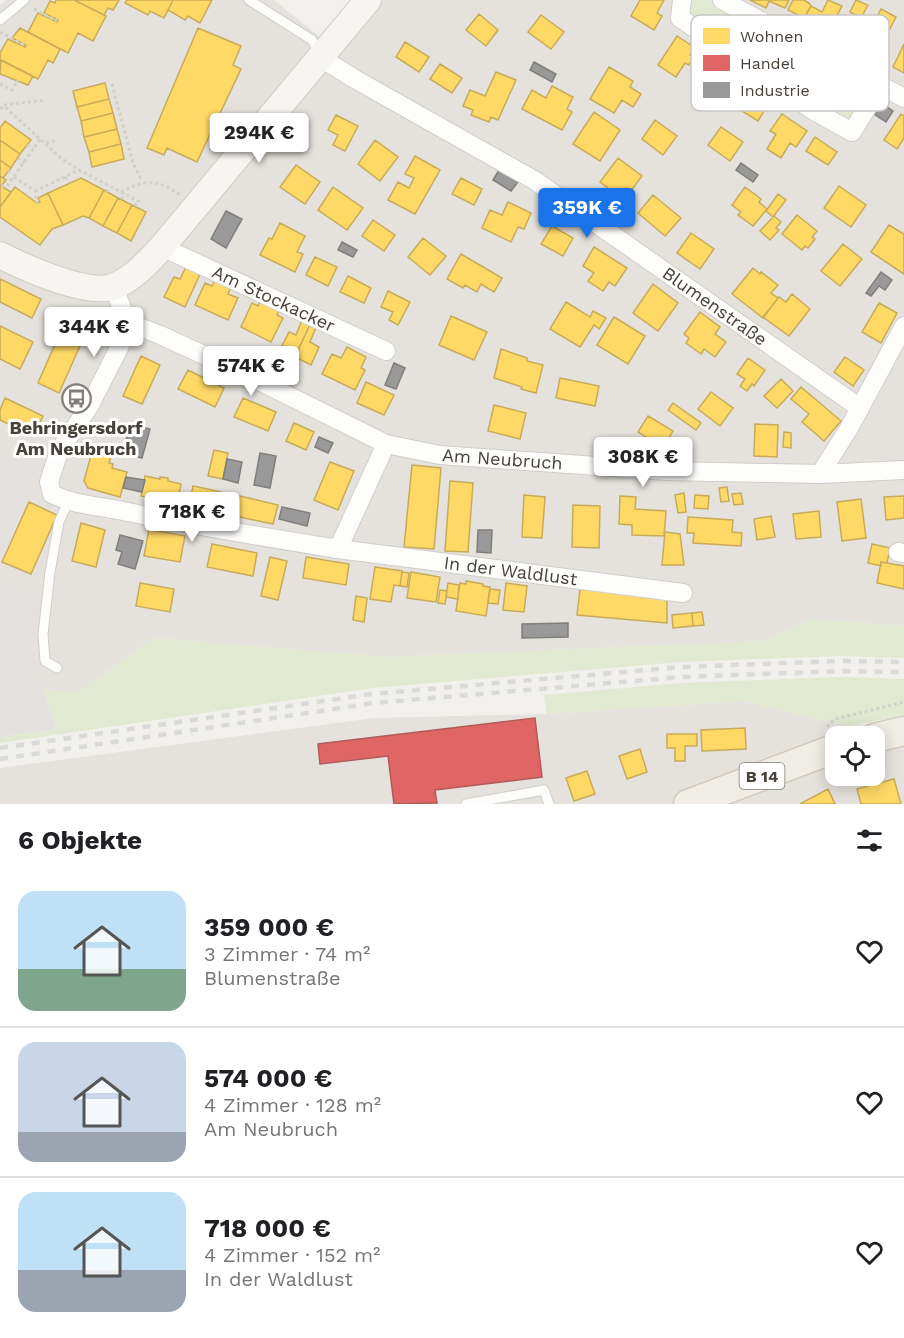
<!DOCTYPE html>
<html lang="de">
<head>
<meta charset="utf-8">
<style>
  :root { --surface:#fff; --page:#f6f6f6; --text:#202124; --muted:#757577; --line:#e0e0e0; --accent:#1a73e8 }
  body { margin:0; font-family:"Work Sans",sans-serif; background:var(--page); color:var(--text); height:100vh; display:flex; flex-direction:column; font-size:22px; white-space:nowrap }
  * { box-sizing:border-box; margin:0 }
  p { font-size:20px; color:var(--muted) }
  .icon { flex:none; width:33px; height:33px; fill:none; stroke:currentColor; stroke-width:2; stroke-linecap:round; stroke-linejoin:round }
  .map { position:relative; height:804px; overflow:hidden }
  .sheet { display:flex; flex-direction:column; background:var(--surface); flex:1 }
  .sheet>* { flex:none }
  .controls { position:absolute; left:825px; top:726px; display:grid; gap:12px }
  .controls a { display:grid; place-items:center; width:60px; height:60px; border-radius:12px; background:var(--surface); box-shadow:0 3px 15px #0003; font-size:30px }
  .price { position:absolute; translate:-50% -51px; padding:0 14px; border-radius:6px; background:#fff; color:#222; font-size:20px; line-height:39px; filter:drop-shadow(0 2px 3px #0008) }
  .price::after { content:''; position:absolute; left:50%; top:36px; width:18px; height:14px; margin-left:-9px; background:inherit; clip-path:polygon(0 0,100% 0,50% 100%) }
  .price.current { background:var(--accent); color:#fff }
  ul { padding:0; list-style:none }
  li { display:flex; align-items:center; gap:18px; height:150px; padding:0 18px }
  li+li { border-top:2px solid var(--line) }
  li span { display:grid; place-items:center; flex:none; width:168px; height:120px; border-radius:18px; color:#555 }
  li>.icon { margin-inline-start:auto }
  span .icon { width:72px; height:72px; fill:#fffc; stroke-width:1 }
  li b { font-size:26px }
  h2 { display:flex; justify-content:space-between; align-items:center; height:72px; padding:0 18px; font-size:26px }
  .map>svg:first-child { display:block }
  .residential { fill:#e5e1dc }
  .industrial { fill:#e3e0dd }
  .green { fill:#e1e9d0 }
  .homes { fill:#ffd966; stroke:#c8ab59; stroke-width:1.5 }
  .shops { fill:#e06666; stroke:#b25b59; stroke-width:1.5 }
  .industry { fill:#999; stroke:#807f7c; stroke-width:1.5 }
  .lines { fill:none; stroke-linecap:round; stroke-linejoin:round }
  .lane-casing { stroke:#d0cecb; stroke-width:11 }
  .street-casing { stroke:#d0cecb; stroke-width:20 }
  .secondary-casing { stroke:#d0ccc5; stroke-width:28 }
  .primary-casing { stroke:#d2cabd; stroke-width:31 }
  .path { stroke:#d2d0cb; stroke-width:3; stroke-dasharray:3 3; stroke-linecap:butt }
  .lane { stroke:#fdfdfc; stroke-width:9 }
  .street { stroke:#fdfdfc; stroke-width:18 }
  .secondary { stroke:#f6f5f1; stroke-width:26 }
  .primary { stroke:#f0ede6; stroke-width:28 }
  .rail { stroke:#dadad9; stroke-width:4.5; stroke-dasharray:8 8; stroke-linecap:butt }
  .labels { text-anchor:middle; stroke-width:6; stroke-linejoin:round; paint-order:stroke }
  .shield { fill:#fff; stroke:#7e7a75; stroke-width:1.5 }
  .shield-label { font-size:16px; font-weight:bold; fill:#47413a }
  .street-label { font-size:18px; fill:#47413a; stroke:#fff }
  .poi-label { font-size:18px; font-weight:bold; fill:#47413a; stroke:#fff }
  .key { fill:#fff; stroke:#c8c6c4; stroke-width:1.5 }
  .key-label { font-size:16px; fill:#47413a }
</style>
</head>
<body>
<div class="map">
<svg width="904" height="804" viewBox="0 0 904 804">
  <rect width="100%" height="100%" fill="#f2f0ed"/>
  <path class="residential" d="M6,0h268l46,37 31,-37h553v626l-91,-7 -50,22 -378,16 -232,-19 -74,54 -35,-2 -11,-43 10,-51 -43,-17v-24l36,-85 -36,-18v-447z
    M742,701l105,25 7,10h-18v40h38l1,-25 29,-7v60h-904v-36l374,-50 173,-4z"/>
  <path class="industrial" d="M0,452l36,18 -36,85z
    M0,579l43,17 -10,51 11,43 12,39 -56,8z"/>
  <path class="green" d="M691,0h18l163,91 -22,32 -161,-104 -2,-15z
    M813,619l91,7v32l-64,-2 -160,6 -308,26 -372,55v-6l56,-8 -12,-39 35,2 74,-54 232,19 378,-16z
    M839,677l65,2v37l-57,10 -105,-25 -195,13 -3,-19 138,-12z"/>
  <path class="homes" d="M56,0h18l32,16 -13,25 -15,-8 -10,20 -40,-21 10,-19 19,9 1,-2 -14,-7 6,-12 5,2z
    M74,0h45l-6,10 -5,-2 -4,7z
    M173,0l-9,18 -14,-7 -2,4 -23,-12 2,-3z
    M173,0h39l-12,23 -12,-7 -3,4 -17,-10z
    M640,0h24l-7,13 5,3 -8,14 -23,-14z
    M750,0h39l-4,8 -16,-7 -3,7z
    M793,0h11l5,3 2,3 -7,12 -16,-8z
    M828,0l14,6 -15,28 -8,-5 -3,5 -16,-8 11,-20 11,6z
    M856,0l12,5 -7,13 -11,-6z
    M881,9l15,8 -22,42 -15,-8 -2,3 -8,-4 8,-19 10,5z
    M479,14l19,16 -12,16 -20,-16z
    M541,15l23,17 -13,17 -23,-17z
    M20,28l40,21 -7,14 -5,-3 -10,19 -38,-19v-7l8,-14 17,8 1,-2 -14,-7z
    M198,28l43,18 -8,19 8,4 -44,93 -30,-14 -3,7 -17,-7z
    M677,36l18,12 -5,7 4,2 -5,8 -4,-2 -9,14 -18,-12z
    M405,42l24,15 -10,15 -23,-15z
    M904,44v29l-11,-6z
    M1,60l32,16 -5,9 -28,-11z
    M440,64l22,14 -10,15 -22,-14z
    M609,67l24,14 -3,6 11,7 -8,13 -11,-7 -8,13 -24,-14z
    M496,72l20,8 -18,40 -7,-3 -2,5 -18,-7 2,-5 -10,-4 7,-16 15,6z
    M105,83l4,16 -32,8 -4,-16z
    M552,86l21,11 -6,12 5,3 -10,18 -40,-21 10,-19 14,8z
    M744,91l23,15 -9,15 -24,-15z
    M109,99l4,14 -32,8 -4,-14z
    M594,112l26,18 -20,31 -27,-17z
    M113,113l4,16 -33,8 -3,-16z
    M782,114l25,17 -11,16 -6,-4 -9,15 -14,-9 9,-15 -6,-3z
    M901,114l3,2v22l-7,11 -13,-9z
    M336,115l22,11 -13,25 -12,-6 5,-10 -10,-5z
    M655,120l22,16 -14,19 -21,-16z
    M5,121l26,19 -11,14 -20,-14v-12z
    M721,127l22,15 -13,19 -22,-16z
    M117,129l4,15 -32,8 -5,-15z
    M815,137l22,15 -9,13 -22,-14z
    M0,140l20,14 -9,14 -11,-8z
    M375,140l23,17 -18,24 -22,-17z
    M121,144l3,15 -32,8 -3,-15z
    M415,156l25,14 -25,44 -27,-14 10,-18 11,6 5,-10 -9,-4z
    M618,158l24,18 -18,24 -24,-18z
    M0,160l11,8 -8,10 -3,-2z
    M296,165l24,17 -15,22 -25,-17z
    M0,176l6,4 -5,6 10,6 -11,15z
    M81,178l23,12 -15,28 -6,-2 -20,9 -15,-32z
    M461,178l21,11 -8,16 -22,-11z
    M839,186l27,19 -15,22 -27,-19z
    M15,187l22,16 3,-1 -2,-4 10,-5 15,32 -11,4 -12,16 -40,-28v-10z
    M333,187l30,21 -16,22 -29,-20z
    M745,187l16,12 -2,3 8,7 -14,17 -15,-11 3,-3 -9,-7z
    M104,190l14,8 -15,28 -14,-8z
    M778,194l8,6 -13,17 -7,-6z
    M653,195l28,23 -16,18 -27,-23z
    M118,198l14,7 -15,28 -14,-7z
    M508,202l23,11 -7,16 -6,-2 -7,15 -29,-14 8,-18 12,5z
    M132,205l14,7 -15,29 -14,-8z
    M797,215l20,16 -5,6 3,2 -7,9 -3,-2 -3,4 -20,-16z
    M774,216l7,6 -5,6 3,2 -9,10 -10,-9z
    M373,220l22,15 -11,16 -22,-15z
    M280,223l25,13 -8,16 6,2 -8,18 -35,-17 9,-17 3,1z
    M889,225l15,9v40l-33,-22z
    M552,226l21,12 -10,18 -22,-12z
    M691,233l23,16 -14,20 -23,-16z
    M423,238l23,18 -16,19 -22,-18z
    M843,244l19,15 -22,27 -19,-15z
    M594,247l33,21 -12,18 -6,-4 -6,9 -15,-10 6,-8 -11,-7z
    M461,254l41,24 -8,14 -13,-8 -4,8 -12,-7 -2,3 -16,-9z
    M315,257l22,10 -9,19 -22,-11z
    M186,267l14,7 -15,33 -21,-10 10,-20 6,2z
    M753,268l7,6 1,-2 17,13 -7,8 7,5 -15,20 -31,-24z
    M217,275l16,7 -5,12 10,4 -10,22 -33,-15 10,-22 7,3z
    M348,276l23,12 -7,15 -24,-11z
    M0,279l41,20 -9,19 -32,-16z
    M653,284l25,19 -20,28 -25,-18z
    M388,291l22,11 -12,23 -9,-5 4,-8 -12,-5z
    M792,294l18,15 -21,27 -26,-19 16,-20 7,5z
    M262,297l19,10 -4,8 6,3 -12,24 -30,-15 11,-24 6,3z
    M566,302l24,15 3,-6 13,7 -7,11 -5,-4 -14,22 -30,-18z
    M879,303l18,10 -16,30 -19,-11z
    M700,312l20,15 -5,7 11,8 -11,15 -11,-8 -3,5 -15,-11 3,-5 -5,-4z
    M451,316l36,16 -13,28 -35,-15z
    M67,317l22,9 -30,67 -21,-10z
    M614,317l31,19 -17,28 -31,-19z
    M303,318l8,4 -16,35 -15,-7 9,-18 7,3z
    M311,322l6,3 -7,17 9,5 -8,18 -16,-8z
    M0,326l33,16 -13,27 -20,-10z
    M347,347l19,10 -5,11 4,2 -10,20 -33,-16 10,-20 9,4z
    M501,349l26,9v3l16,4 -7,28 -15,-4 1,-2 -28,-9z
    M141,356l19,9 -18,39 -19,-8z
    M845,357l19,13 -11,16 -19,-14z
    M748,358l17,12 -11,16 -2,-2 -5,7 -7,-5 5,-7 -8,-5z
    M285,365l6,3 -6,13 -6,-3z
    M291,368l7,3 -6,13 -7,-3z
    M188,370l36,18 -9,19 -37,-18z
    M560,378l39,8 -4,20 -39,-8z
    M781,379l12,12 -16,17 -13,-12z
    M366,382l28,13 -10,20 -27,-12z
    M801,387l40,34 -17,20 -22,-19 7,-8 -18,-15z
    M711,392l22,16 -13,18 -22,-17z
    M5,398l38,18 -10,20 -33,-16v-10z
    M243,398l33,14 -8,19 -34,-14z
    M673,403l28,20 -5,7 -28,-20z
    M494,405l32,8 -6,26 -32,-8z
    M648,416l25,15 -10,17 -25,-16z
    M294,423l20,9 -8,18 -20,-9z
    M755,424l23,1 -1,32 -23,-1z
    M784,432l7,1v15l-8,-1z
    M93,448l19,5 -3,10 4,1 -1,4 15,4 -7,25 -32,-9 -4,-7z
    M214,450l14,3 -5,26 -15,-3z
    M330,462l24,9 -16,39 -24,-10z
    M412,465l29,3 -7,81 -30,-2z
    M145,476l15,3v-2l8,1v3l13,3 -4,19 -36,-7z
    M450,481l23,2 -5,69 -23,-1z
    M193,486l38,8 -4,21 -38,-8z
    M727,487l2,14 -8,1 -2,-14z
    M684,493l2,19 -8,1 -3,-18z
    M741,493l2,11 -9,1 -2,-11z
    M524,495l21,2 -3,41 -20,-1z
    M695,495l14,1 -1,13 -14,-1z
    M240,496l38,9 -5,19 -38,-8z
    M620,496l16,1 -1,12 31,2 -2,25 -32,-1v-10l-13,-1z
    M904,496v22l-18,2 -2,-23z
    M861,499l5,39 -24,3 -5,-39z
    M29,502l28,13 -26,59 -29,-12z
    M573,505l27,1 -1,42 -27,-1z
    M819,511l2,26 -25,2 -3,-25z
    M771,516l4,21 -18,3 -3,-21z
    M688,517l45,3 -1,12 10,1 -1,13 -48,-3 1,-10h-7z
    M81,523l24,7 -9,37 -24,-6z
    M149,529l36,7 -5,26 -36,-6z
    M665,532l15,2 4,31h-22z
    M212,544l45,9 -4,23 -46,-9z
    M872,544l18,4 -3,15 -6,-1v4l-13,-3z
    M270,557l17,4 -9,39 -17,-4z
    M306,557l43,7 -3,21 -43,-7z
    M881,562l23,4v23l-27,-6z
    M375,567l27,4 -2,15 -6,-1 -3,17 -21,-3z
    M402,572l7,1 -2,14 -7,-1z
    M411,572l29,5 -4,25 -29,-4z
    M466,581l17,3v2l7,1 -4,29 -30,-5 4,-28 6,1z
    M140,583l34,6 -4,23 -34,-6z
    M448,583l11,2 -1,14 -12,-2z
    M506,583l21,3 -3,26 -21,-2z
    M490,589l10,1 -2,14 -10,-1z
    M580,589l87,9v25l-90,-8z
    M440,590l7,1 -2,13 -7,-1z
    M356,596l11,2 -3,24 -11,-2z
    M702,612l2,13 -11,1 -1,-13z
    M692,613l1,13 -20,2 -1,-13z
    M745,728l1,21 -44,2 -1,-21z
    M667,734h30v12h-12v15h-10v-13h-8z
    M640,749l7,23 -20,7 -8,-23z
    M587,771l8,23 -21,7 -8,-23z
    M894,779l7,25h-40l-4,-15z
    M828,789l7,15h-35z"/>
  <path class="shops" d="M535,718l7,59 -107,13 2,13 -43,1 -6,-48 -68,8 -2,-20z"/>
  <path class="industry" d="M534,62l22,12 -4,8 -22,-12z
    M881,103l12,8 -7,11 -12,-8z
    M741,163l17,12 -5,7 -17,-12z
    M499,170l19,12 -7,9 -18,-11z
    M226,211l16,8 -16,29 -15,-9z
    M342,242l15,8 -4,7 -15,-7z
    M881,272l11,8 -7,10 -6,-4 -8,10 -5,-3z
    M394,363l11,5 -9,21 -11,-4z
    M130,424l20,5 -8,29 -19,-5z
    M319,437l14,6 -5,10 -13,-6z
    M260,453l16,3 -6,32 -16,-3z
    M227,459l15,3 -4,21 -15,-4z
    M126,477l19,3 -3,12 -19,-4z
    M282,507l28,6 -3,13 -28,-7z
    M478,530h14l-1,23 -14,-1z
    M120,535l23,6 -8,28 -17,-5 4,-12 -6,-2z
    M568,623v14l-46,1v-14z"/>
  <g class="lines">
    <defs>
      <path id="lane" d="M249,0l63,40 8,13
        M0,20l24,-20
        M57,668l-12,-7 -2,-27 7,-62 9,-50 9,-20
        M466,804l78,-14 5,14"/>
      <g id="street">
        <path d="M682,0l-2,18 134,93 38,21 29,-47"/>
        <path d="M722,0l182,98"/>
        <path id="s1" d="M321,58l32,20 181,102 326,228"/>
        <path id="s2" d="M162,247l224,104"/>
        <path d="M114,287l13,35 -7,24 -30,59 -31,46 -10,31 3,12c24,12 50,12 76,18 70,14 140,26 210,37l48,-105"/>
        <path id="s3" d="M127,322l33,13 81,37 145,72 54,11 228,16 152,3 84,-4"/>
        <path d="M820,474l28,-44 56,-104"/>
        <path id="s4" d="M338,549l345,44"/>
        <path d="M898,552l6,1"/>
      </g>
      <path id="secondary" d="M0,255c25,13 90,42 115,31 19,-8 33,-24 47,-39l206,-247"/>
      <path id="primary" d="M874,738l30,-7
        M688,804l148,-56"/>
    </defs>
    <use href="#lane" class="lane-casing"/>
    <use href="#street" class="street-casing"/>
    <use href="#secondary" class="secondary-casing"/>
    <use href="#primary" class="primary-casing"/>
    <path class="path" d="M34,9l23,12
      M0,32l26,14
      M0,84l12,6 6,-10
      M112,84l21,79 9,18
      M4,105l42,-5
      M0,108l5,-1 57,52 17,11 42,22c24,-13 37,-13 59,3
      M46,143l11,-3
      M27,145l6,4
      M18,158l6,5
      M8,171l7,4
      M14,177l21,14 2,12
      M65,177l4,6
      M1,186h6l34,-48
      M35,191l44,-21
      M107,192l3,-6
      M121,192l19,10
      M122,199l3,-6
      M135,206l3,-5
      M827,727l8,-8 69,-17"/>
    <use href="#lane" class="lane"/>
    <use href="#street" class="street"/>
    <use href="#secondary" class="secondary"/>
    <use href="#primary" class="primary"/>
    <path class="rail" d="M0,748l372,-54 309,-27 159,-6 64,1
      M0,759l374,-56 307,-26 158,-6 65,1"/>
  </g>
  <defs>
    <symbol id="bus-ring" viewBox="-11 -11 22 22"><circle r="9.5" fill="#fff" stroke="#837e79" stroke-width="1.5"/><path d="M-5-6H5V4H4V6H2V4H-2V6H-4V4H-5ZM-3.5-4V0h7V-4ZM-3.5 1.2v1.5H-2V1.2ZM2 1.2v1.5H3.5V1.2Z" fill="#837e79"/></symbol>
  </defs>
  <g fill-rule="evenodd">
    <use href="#bus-ring" x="60" y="382" width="33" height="33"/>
  </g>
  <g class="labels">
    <rect class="shield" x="739.5" y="763" width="45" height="26" rx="4.5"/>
    <g class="shield-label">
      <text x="762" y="782">B 14</text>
    </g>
    <g class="street-label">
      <text dy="6" stroke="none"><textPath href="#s2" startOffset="123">Am Stockacker</textPath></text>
      <text dy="6" stroke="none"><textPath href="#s1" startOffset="466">Blumenstraße</textPath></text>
      <text dy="6" stroke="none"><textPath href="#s3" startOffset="404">Am Neubruch</textPath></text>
      <text dy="6" stroke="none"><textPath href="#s4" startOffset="174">In der Waldlust</textPath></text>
    </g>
    <g class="poi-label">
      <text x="76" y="434">Behringersdorf<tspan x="76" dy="21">Am Neubruch</tspan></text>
    </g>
  </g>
  <rect x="691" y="15" width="198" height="96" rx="9" class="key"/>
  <rect x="703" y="28" width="27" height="16" fill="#ffd966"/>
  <rect x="703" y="55" width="27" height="16" fill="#e06666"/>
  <rect x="703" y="82" width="27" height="16" fill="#999"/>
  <g class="key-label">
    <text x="740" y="42">Wohnen</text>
    <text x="740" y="69">Handel</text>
    <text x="740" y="96">Industrie</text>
  </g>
</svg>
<div class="controls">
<a><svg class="icon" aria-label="locate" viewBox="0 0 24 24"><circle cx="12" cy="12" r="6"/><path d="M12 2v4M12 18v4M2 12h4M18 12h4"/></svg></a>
</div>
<b class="price" style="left:259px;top:164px">294K €</b>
<b class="price current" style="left:587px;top:239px">359K €</b>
<b class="price" style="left:94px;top:358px">344K €</b>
<b class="price" style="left:251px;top:397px">574K €</b>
<b class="price" style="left:643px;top:488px">308K €</b>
<b class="price" style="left:192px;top:543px">718K €</b>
</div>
<section class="sheet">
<h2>6 Objekte<svg class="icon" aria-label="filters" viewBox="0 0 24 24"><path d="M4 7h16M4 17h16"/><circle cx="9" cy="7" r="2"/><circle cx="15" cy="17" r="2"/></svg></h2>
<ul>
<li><span style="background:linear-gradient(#bfe0f5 65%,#7fa58c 0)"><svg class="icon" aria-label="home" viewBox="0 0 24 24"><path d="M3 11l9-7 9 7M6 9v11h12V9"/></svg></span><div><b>359 000 €</b><p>3 Zimmer · 74 m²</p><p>Blumenstraße</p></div><svg class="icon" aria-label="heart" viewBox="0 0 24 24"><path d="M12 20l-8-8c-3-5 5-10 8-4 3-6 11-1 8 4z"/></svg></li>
<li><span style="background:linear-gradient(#c9d6e8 75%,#9aa5b1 0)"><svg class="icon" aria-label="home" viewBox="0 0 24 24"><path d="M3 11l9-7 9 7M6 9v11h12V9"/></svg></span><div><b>574 000 €</b><p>4 Zimmer · 128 m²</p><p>Am Neubruch</p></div><svg class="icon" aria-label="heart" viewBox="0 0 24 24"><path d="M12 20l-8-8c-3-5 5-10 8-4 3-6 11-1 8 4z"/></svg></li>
<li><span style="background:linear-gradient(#bfe0f5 65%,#9aa5b1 0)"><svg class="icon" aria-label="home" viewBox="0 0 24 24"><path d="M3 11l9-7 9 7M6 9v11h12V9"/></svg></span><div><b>718 000 €</b><p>4 Zimmer · 152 m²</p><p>In der Waldlust</p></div><svg class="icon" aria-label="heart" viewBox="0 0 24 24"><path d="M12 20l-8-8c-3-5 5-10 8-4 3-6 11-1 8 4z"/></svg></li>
</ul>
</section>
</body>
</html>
